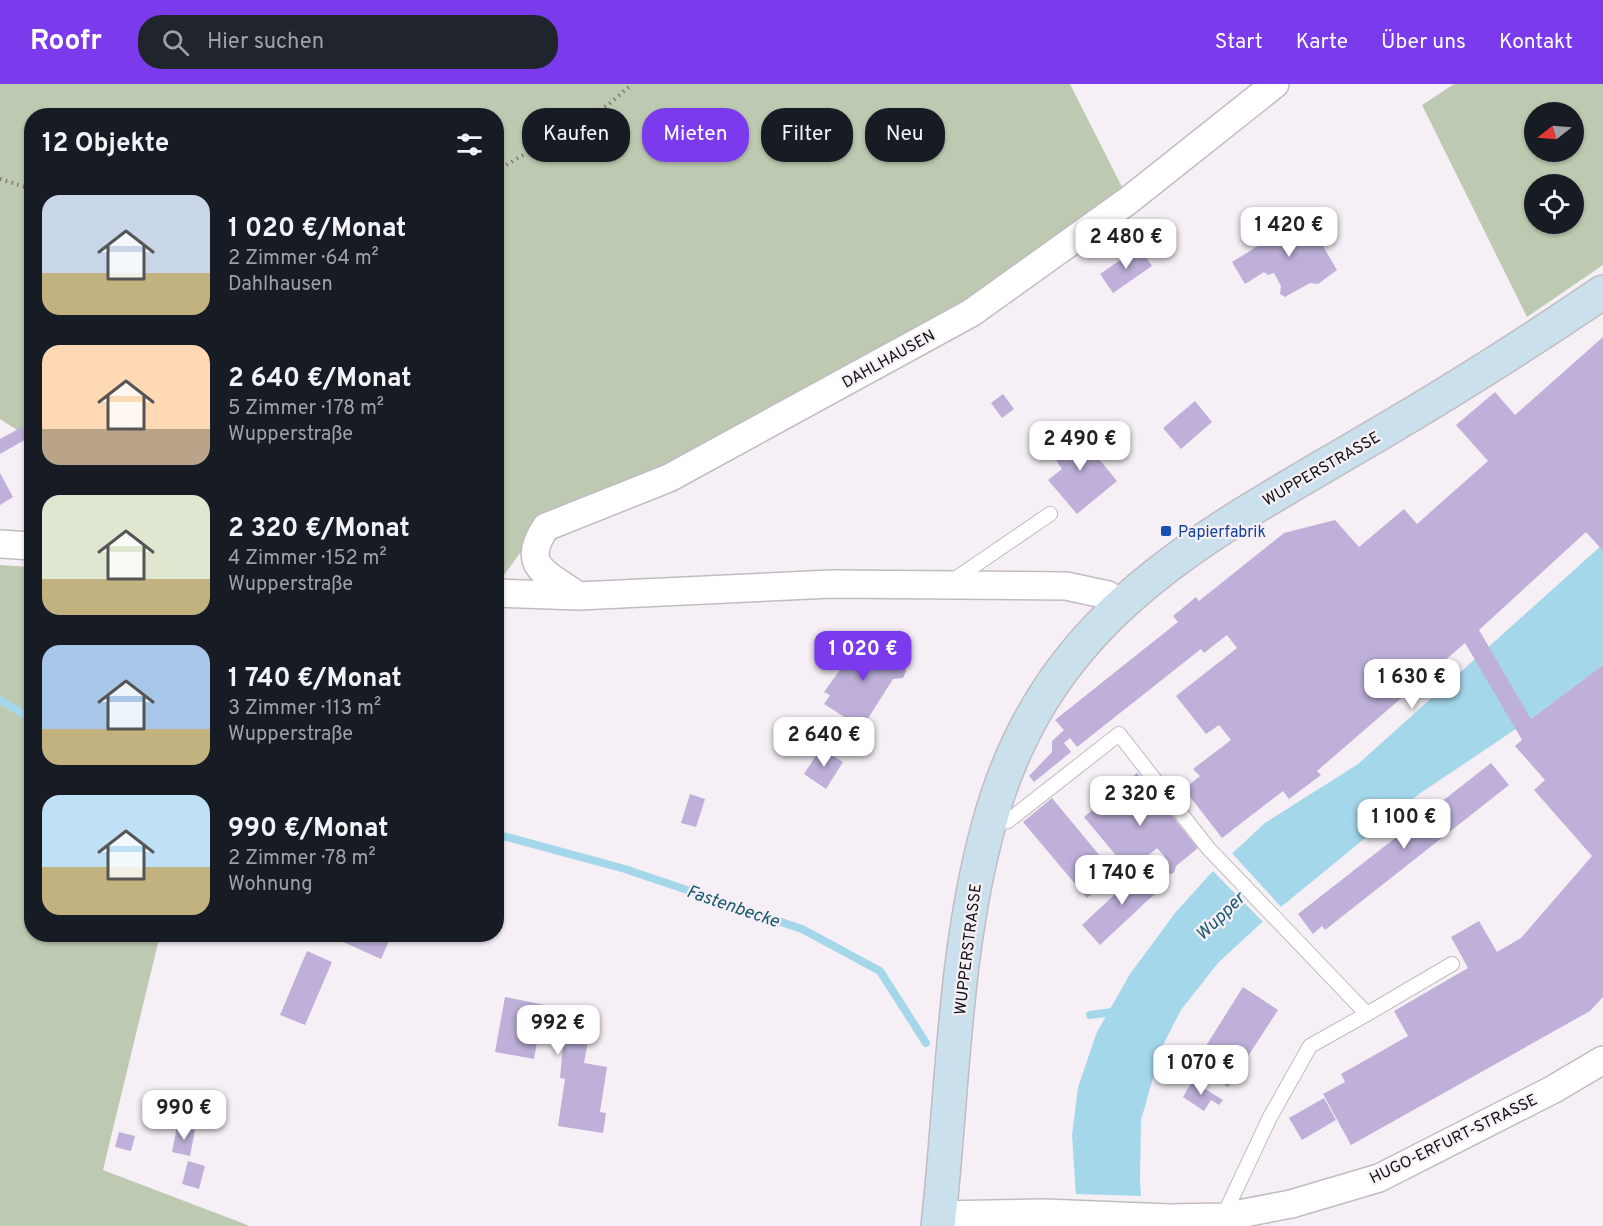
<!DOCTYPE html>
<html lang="de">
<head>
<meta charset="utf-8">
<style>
  :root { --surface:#171b24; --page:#20242c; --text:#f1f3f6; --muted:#9ea1a6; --accent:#7c3aed }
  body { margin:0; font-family:Overpass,sans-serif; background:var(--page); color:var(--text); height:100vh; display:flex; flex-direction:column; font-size:22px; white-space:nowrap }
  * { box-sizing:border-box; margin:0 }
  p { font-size:20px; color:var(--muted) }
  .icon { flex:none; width:33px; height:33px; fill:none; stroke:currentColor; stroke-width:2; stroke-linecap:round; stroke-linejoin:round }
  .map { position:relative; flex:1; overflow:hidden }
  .side { position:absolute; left:24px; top:24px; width:480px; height:834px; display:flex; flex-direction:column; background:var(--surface); border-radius:24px; box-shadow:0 2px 4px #0004 }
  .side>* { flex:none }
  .hud { position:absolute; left:522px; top:24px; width:570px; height:54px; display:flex; gap:12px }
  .needle { width:39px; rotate:253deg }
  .controls { position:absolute; left:1524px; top:18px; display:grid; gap:12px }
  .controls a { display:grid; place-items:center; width:60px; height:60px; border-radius:50%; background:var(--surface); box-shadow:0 2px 4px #0004; font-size:30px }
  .price { position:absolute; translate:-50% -51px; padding:0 14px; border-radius:12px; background:#fff; color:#222; font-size:20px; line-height:39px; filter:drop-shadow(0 2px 3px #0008) }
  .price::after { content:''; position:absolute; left:50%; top:36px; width:18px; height:14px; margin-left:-9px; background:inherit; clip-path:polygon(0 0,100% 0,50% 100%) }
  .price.current { background:var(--accent); color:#fff }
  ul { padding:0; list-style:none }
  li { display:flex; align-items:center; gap:18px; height:150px; padding:0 18px }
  li span { display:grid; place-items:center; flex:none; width:168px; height:120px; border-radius:18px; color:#555 }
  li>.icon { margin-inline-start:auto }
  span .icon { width:72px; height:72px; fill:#fffc; stroke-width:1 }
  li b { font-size:26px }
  h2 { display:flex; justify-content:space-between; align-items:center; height:72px; padding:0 18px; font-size:26px }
  .tag { padding:0 21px; border-radius:24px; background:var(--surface); box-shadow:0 2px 4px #0004; font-size:21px; line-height:54px }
  .tag.current { background:var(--accent); color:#fff }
  header { display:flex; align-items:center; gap:36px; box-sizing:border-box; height:84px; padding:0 30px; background:var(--accent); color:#fff }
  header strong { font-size:28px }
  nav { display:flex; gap:33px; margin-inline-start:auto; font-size:21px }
  .search { width:420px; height:54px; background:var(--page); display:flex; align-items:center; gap:15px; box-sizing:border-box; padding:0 21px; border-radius:24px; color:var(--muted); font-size:22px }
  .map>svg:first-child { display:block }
  .green { fill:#bdcab1; fill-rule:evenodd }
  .water { fill:#a5d7eb }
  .pier { fill:#f6f0f6 }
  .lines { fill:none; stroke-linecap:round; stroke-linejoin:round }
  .stream { stroke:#a5d7eb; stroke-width:8 }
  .building { fill:#beb0d9 }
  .service-casing { stroke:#c1bcc2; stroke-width:16 }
  .minor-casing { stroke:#c1bcc2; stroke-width:30 }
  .secondary-casing { stroke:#c1bcc2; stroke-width:36 }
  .path { stroke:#7d797d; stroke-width:4; stroke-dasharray:1.5 4.5; stroke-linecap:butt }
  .service { stroke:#fff; stroke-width:14 }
  .minor { stroke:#fff; stroke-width:27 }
  .secondary { stroke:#cbe0ed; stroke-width:33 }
  .transit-dot { fill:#1a4fb4; stroke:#f6f0f6; stroke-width:2 }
  .labels { text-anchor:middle; stroke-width:4.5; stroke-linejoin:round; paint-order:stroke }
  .street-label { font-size:16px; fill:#121012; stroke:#f6f0f6 }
  .transit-label { font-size:16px; fill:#164399; stroke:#f6f0f6; text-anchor:start }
  .water-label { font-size:18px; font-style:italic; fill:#18596e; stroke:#f6f0f6 }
</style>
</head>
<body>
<header>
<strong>Roofr</strong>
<div class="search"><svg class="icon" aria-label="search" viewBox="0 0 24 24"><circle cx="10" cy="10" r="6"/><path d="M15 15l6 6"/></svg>Hier suchen</div>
<nav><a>Start</a><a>Karte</a><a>Über uns</a><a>Kontakt</a></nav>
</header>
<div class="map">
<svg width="1603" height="1142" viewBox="0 0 1603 1142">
  <rect width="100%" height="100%" fill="#f6f0f6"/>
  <path class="green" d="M0,0h1070l58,115 -163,115 -296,160 -129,51 -43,60 -1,-469h-464l-1,323 -31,-20z
    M1454,0h149v181l-76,52 -105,-212zM1574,28v40h-40v-40zM1574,100v40h-40v-40z
    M0,481l31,2 1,367 128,1 -57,235 147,56h-250z"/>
  <path class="water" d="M1603,460v121l-72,54 -112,75 -160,131 -41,38 -37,47 -19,37 -21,73 -1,61 3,45h-65l-6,-91 6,-48 19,-55 33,-58 45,-61 36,-40 54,-50 93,-59z"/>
  <path class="pier" d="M1230,767l53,58 -18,15 -54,-55z
    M1073,1110l71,2 2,30h-71z"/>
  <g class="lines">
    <path class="stream" d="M0,616l32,19
      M496,750l129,35 177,60 78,42 46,72
      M1090,931l29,-4"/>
  </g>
  <path class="building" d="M1306,133l31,53 -19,14 -8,-1 -25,14 -5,-3 1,-8 -7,-13 -6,2 -4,-3 -19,12 -13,-22 39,-24 -2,-5 22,-13 3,5z
    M1139,163l13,19 -39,27 -13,-19z
    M1603,253v214l-17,-19 -107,98 52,89 72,-54v332l-13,14 -239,134 -28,-51 22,-12 -4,-8 67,-38 -14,-25 74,-43 -17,-31 28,-16 18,31 24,-14 71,-82 -58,-66 11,-10 -30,-34 7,-6 -57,-97 -148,128 4,4 -32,24 -6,-8 -61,47 -38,-49 16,-13 -7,-7 38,-29 -12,-15 -13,9 -30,-38 61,-48 -10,-13 -23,18 -3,-4 -124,98 -7,-9 -6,5 7,9 -37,30 -5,-6 23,-24v-11l12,-11 -9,-10 123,-98 -5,-6 23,-19 3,4 85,-68 51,-13 24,27 45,-38 13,15 71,-63 -32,-36 39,-33 20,23z
    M1003,310l11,15 -12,9 -11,-15z
    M1195,317l17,21 -31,27 -18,-21z
    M1082,341l14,17 -7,5 28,34 -40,33 -29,-34 14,-11 -8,-12 10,-9 -4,-5z
    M22,343l6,11 -28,16v-15z
    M0,389l13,24 -13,8z
    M863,554l29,18 8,1 6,6v8l-3,7 -10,1 -31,49 -38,-24 6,-9 -6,-3z
    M821,664l22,14 -17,27 -22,-15z
    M1491,679l18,22 -184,145 -3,-4 -9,8 -15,-20z
    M1137,689l61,75 -22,18 -2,7 -7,2 -7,-3 -2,-7 7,-8 -8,-9 -28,23 -45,-54z
    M690,710l15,5 -9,28 -15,-4z
    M1052,714l63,76 -28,24 -64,-76z
    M1144,783l18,20 -62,58 -18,-20z
    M344,850h48l-11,25 -40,-18z
    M307,867l25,11 -27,63 -25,-10z
    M1243,903l35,23 -50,77 -34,-22z
    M505,913l88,18 -9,48 23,4 -7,45 6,1 -3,20 -45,-7 7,-47 -5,-1 3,-32 -26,-4 -3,17 -39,-7z
    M1192,997l31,19 -4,5 -8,-5 -7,11 -21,-14z
    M1324,1014l12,22 -34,20 -13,-22z
    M177,1043l18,3 -5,26 -18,-4z
    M119,1048l16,4 -4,15 -16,-4z
    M188,1077l17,5 -6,23 -17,-5z"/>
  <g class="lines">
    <defs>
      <path id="service" d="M952,497l98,-67
        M990,741l18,-4 111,-87 89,114 159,166 -57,32 -40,71 -47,100
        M1367,930l85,-50"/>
      <path id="minor" d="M0,460l32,2
        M496,509l82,3 253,-12 235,2 42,9 13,9
        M578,512c-31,-23 -59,-29 -32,-69l123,-49 302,-165 158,-113 146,-116
        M939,1131l105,-2 126,5 53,-1 68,-13 88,-26 173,-88 51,-30"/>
      <path id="secondary" d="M938,1142c15,-133 15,-272 51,-402 58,-214 218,-288 393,-392 75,-44 149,-91 221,-140"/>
    </defs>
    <use href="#service" class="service-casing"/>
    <use href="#minor" class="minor-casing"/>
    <use href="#secondary" class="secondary-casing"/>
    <path class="path" d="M496,87l112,-66 24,-21
      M0,95l32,10"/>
    <use href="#service" class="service"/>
    <use href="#minor" class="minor"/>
    <use href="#secondary" class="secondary"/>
  </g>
  <rect class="transit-dot" x="1160" y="441" width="12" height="12" rx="3"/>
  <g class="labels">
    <g class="street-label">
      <text transform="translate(888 274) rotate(-29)" y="6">DAHLHAUSEN</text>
      <text transform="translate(1321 384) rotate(-30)" y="6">WUPPERSTRASSE</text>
      <text transform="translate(967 865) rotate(-83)" y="6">WUPPERSTRASSE</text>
      <text transform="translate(1453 1054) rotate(-26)" y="6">HUGO-ERFURT-STRASSE</text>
    </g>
    <g class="transit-label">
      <text x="1178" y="453">Papierfabrik</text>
    </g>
    <g class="water-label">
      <text transform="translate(733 822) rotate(19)" y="6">Fastenbecke</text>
      <text transform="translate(1220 832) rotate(-44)" y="6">Wupper</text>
    </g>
  </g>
</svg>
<div class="controls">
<a><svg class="needle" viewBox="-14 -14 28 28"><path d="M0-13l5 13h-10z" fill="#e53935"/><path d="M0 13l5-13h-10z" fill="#9ea1a6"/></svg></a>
<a><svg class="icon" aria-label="locate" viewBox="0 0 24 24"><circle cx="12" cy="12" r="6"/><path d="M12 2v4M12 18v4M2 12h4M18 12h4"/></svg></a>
</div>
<b class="price" style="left:1289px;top:174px">1 420 €</b>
<b class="price" style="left:1126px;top:186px">2 480 €</b>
<b class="price" style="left:1080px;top:388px">2 490 €</b>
<b class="price current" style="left:863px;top:598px">1 020 €</b>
<b class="price" style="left:1412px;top:626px">1 630 €</b>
<b class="price" style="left:824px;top:684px">2 640 €</b>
<b class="price" style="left:1140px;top:743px">2 320 €</b>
<b class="price" style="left:1404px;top:766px">1 100 €</b>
<b class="price" style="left:1122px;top:822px">1 740 €</b>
<b class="price" style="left:558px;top:972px">992 €</b>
<b class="price" style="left:1201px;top:1012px">1 070 €</b>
<b class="price" style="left:184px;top:1057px">990 €</b>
<div class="hud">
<a class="tag">Kaufen</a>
<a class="tag current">Mieten</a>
<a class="tag">Filter</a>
<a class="tag">Neu</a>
</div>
<section class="side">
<h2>12 Objekte<svg class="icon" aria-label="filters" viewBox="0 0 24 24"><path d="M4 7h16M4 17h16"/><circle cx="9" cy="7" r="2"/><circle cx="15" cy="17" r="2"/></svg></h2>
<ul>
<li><span style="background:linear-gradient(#c9d6e8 65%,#c2b280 0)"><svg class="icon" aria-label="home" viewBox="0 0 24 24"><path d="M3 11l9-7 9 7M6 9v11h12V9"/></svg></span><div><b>1 020 €/Monat</b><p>2 Zimmer · 64 m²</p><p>Dahlhausen</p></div></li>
<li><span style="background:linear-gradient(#ffd9b3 70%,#b9a48a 0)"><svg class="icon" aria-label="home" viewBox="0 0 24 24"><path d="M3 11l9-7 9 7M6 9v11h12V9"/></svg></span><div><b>2 640 €/Monat</b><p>5 Zimmer · 178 m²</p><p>Wupperstraße</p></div></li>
<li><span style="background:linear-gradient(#dfe7d0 70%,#c2b280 0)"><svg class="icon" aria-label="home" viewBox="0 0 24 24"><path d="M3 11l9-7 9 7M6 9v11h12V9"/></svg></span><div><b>2 320 €/Monat</b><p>4 Zimmer · 152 m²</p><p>Wupperstraße</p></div></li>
<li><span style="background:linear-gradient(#a9c7e8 70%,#c2b280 0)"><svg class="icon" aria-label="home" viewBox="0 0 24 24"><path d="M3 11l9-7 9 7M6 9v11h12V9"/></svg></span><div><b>1 740 €/Monat</b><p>3 Zimmer · 113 m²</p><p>Wupperstraße</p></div></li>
<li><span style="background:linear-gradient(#bfe0f5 60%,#c2b280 0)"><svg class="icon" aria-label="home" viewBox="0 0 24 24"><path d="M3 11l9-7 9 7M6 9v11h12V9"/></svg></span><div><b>990 €/Monat</b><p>2 Zimmer · 78 m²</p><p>Wohnung</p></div></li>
</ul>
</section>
</div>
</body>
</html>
